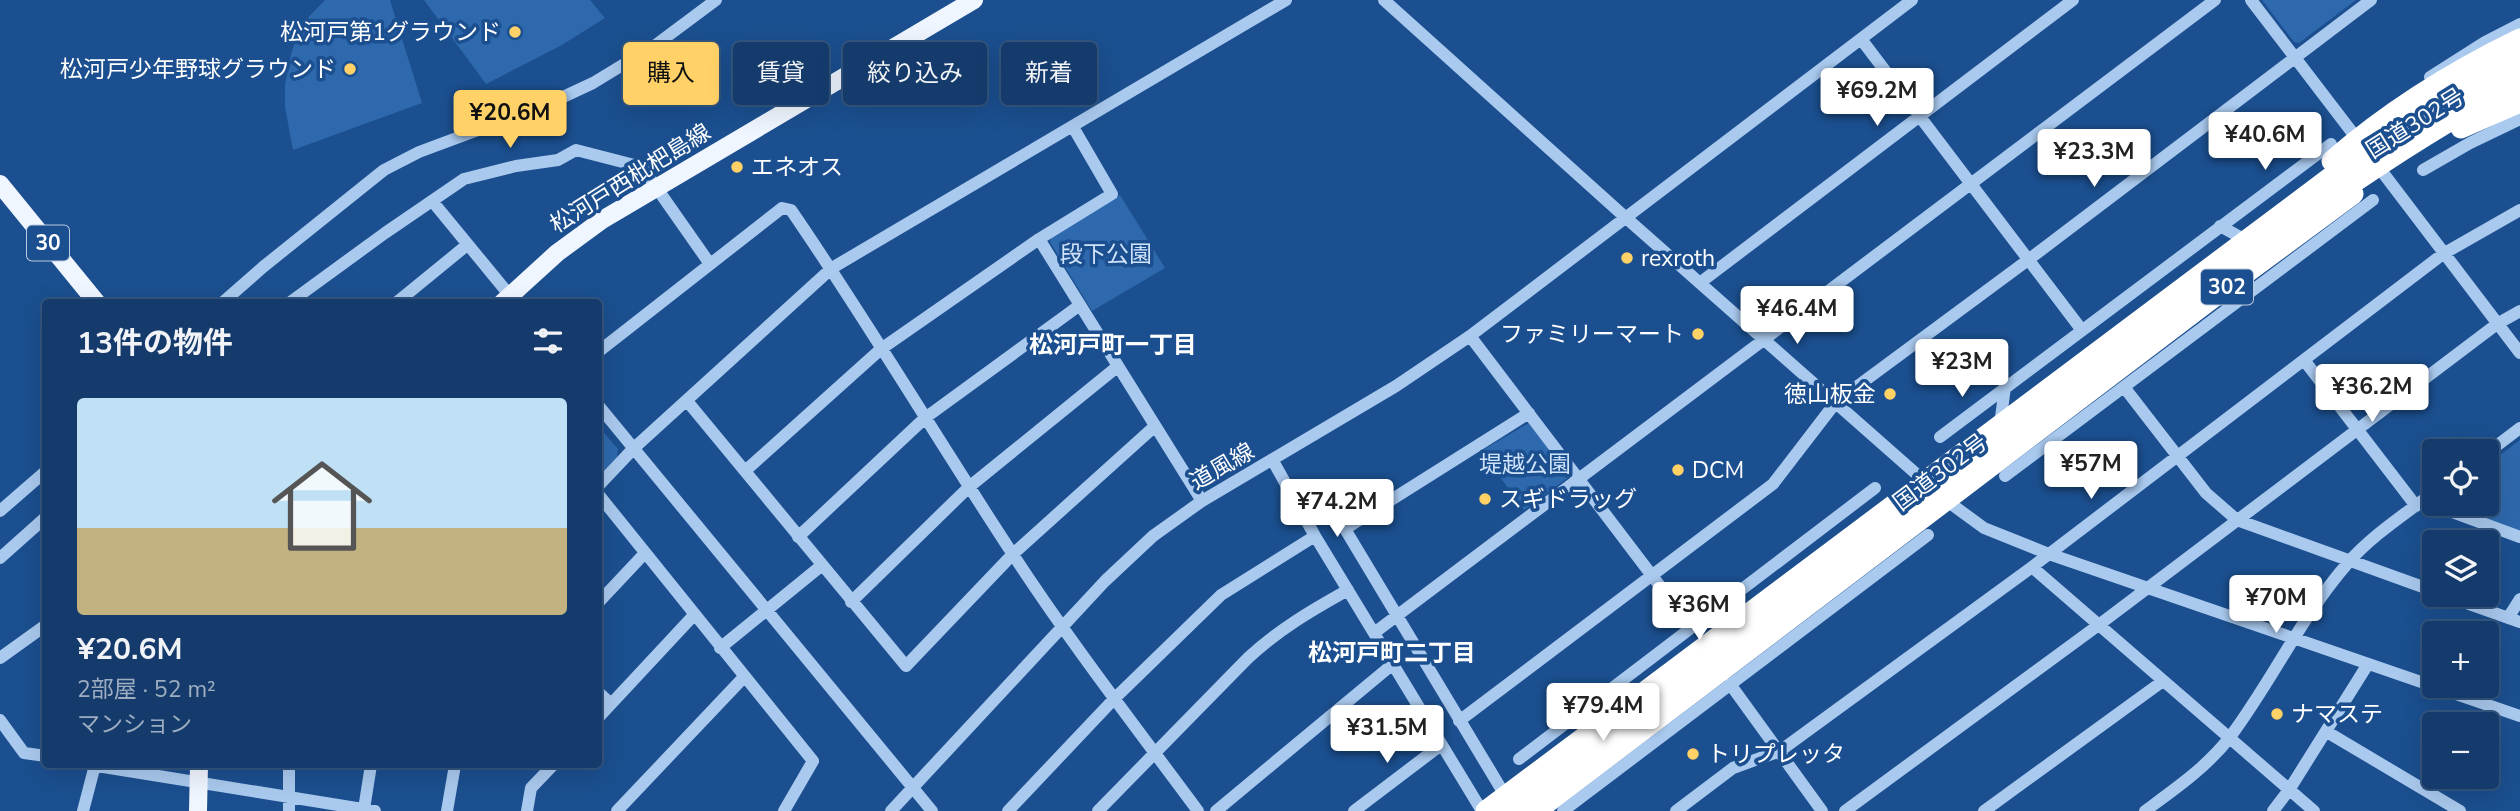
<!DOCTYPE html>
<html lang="ja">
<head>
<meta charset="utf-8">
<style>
  :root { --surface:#143b6b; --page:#214673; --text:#f1f3f6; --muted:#9dadc1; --line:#33557e; --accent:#ffd166 }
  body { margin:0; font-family:"Nunito Sans","Noto Sans JP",sans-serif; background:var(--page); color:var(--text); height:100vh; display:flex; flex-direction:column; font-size:26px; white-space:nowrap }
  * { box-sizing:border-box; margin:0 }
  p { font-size:23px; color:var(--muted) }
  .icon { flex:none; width:38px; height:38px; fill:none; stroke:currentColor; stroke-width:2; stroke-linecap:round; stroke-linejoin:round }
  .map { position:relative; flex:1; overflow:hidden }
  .details { position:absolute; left:42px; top:299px; width:560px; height:469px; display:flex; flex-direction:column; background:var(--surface); border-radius:7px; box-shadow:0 7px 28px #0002,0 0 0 2px var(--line) }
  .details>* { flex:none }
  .banner { position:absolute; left:623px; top:42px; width:665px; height:63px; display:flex; gap:14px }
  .controls { position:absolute; left:2422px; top:439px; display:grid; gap:14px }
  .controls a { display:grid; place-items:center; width:77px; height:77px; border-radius:7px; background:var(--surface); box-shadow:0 7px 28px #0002,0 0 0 2px var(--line); font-size:35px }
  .price { position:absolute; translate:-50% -60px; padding:0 16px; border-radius:7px; background:#fff; color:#222; font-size:23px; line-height:46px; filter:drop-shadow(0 2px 4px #0008) }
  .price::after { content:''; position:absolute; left:50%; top:42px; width:21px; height:16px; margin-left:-10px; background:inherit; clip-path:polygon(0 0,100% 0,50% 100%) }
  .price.selected { background:var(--accent); color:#111 }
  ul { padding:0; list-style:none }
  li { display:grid; align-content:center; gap:14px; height:371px; padding:0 35px }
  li+li { border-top:2px solid var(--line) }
  li span { display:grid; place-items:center; height:217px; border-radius:7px; color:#555 }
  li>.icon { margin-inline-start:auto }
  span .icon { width:126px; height:126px; fill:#fffc; stroke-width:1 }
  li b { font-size:30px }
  h2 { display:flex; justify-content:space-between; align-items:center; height:84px; padding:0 35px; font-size:30px }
  .chip { padding:0 24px; border-radius:7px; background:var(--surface); box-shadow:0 7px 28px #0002,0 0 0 2px var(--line); font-size:24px; line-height:63px }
  .chip.selected { background:var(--accent); color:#111 }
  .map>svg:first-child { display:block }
  .green { fill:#2e69ad }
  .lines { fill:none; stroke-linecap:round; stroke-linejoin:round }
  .minor { stroke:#a9c9ee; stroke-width:12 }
  .major { stroke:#f0f6ff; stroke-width:18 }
  .highway { stroke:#fff; stroke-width:21 }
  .highway-bridge { stroke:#fff; stroke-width:21 }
  .poi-dot { fill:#ffd166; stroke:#1b4f8f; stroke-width:2.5 }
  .labels { text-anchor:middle; stroke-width:7; stroke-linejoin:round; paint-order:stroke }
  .shield { fill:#1b4f8f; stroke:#bbcadd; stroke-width:2 }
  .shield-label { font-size:21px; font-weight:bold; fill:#fff }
  .poi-label { font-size:23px; fill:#fff; stroke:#1b4f8f; text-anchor:start }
  .street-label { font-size:23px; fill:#fff; stroke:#1b4f8f }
  .park-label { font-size:23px; fill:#cfe3fa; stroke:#1b4f8f }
  .neighbourhood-label { font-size:24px; font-weight:bold; fill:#fff; stroke:#1b4f8f }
</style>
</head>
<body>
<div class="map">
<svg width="2520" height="811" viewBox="0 0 2520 811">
  <rect width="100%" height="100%" fill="#1b4f8f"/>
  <path class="green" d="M325,0h65l32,103 -129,47 -8,-43v-23l6,-30 10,-29z
    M424,0h166l15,18 -43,27 -76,39z
    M2262,0h94l-57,43 -5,-1z
    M1120,195l45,73 -73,43 -42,-69 1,-5z
    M1529,423l40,54 -45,33 -43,-59z
    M598,426l20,23 -1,8 -18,19z
    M2520,440v91l-73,-27h40v-39z"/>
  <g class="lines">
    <path class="minor" d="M1384,0l241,217 305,269
      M2251,0l110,144
      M1861,39l220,290
      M2430,77l55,-35 35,-18
      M2374,161l146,192
      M2423,170l47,-27 50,-24
      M433,202l83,101
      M2220,226l31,17
      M1039,239l163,262
      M1701,282l372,-282
      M222,303l41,-36 121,-97 35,-18 129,-48 45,-21 64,-39 59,-44
      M289,303l96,-70 79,-54 52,-13 42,-6 18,-10 66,17 68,97
      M396,303l71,-58
      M1470,336l221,291
      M598,352l184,-144 9,2c77,112 146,229 221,343 58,89 123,173 186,258
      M2304,360l112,146
      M2124,387l82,106 31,27 197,71
      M687,401l219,265 107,-112 141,-127
      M598,405l334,406
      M2000,425l5,-38
      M1940,437l391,-293
      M2487,453l33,-25
      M1273,461l42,75 167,275
      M745,471l136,-122 158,-110 73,-45 -39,-67
      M2005,476l368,-276
      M598,486l36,-38 198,-180 454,-268
      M598,494l215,267 -29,50
      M1943,498l41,30 65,26 471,162
      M2426,499l13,8 81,30
      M0,511l46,-40
      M798,537l127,-119 155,-113
      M0,558l46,-41
      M2032,567l282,244
      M2444,595l76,27
      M851,602l118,-115 148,-120
      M598,603l47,-50
      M2508,618l12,-19
      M1374,633l841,-633
      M720,648l101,-82
      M0,658l46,-33
      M1730,684l92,127
      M598,692l13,12
      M598,718l96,-103
      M0,720l24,33 22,3
      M1459,721l314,-237 63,-82 192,-142 343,-260
      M2327,732l133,79
      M1519,759l356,-271
      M91,765l284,46
      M1509,802l-164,-273 184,-116
      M364,809l7,-44
      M83,811l12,-46
      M289,811v-46
      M447,811l8,-46
      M527,811l4,-23 22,-23
      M617,811l127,-134
      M891,811l214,-230 48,-45 49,-35 194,-115 74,-50 442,-336
      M1008,811l106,-112 107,-104 94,-59
      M1098,811l150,-153c30,-28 64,-48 100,-68
      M1216,811l177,-147
      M1354,811l87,-66
      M1563,811l365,-276
      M1676,811l57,-43 47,-17 252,-184 411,-313 77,-44
      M1845,811l255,-187 397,-300 23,-13
      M1984,811l179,-130
      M2145,811c30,-22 62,-44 85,-74 42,-56 71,-120 117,-173 24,-28 58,-50 87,-72
      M2273,811l16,-21 79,-126"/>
    <path class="major" d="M0,184l97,119
      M502,303l55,-50 45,-33 372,-220
      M198,811l1,-46"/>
    <path class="highway" d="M1536,811l691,-524 126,-93"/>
    <path class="highway-bridge" d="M2461,128l59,-26
      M2332,161c57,-50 120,-89 188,-122
      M1486,811l885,-664 53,-34 96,-52
      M1512,811c189,-145 380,-287 570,-429 142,-106 281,-218 438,-301"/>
  </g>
  <g class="poi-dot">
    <circle cx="515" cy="32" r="7"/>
    <circle cx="350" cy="69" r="7"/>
    <circle cx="737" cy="167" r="7"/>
    <circle cx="1627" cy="258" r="7"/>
    <circle cx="1698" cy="334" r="7"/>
    <circle cx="1890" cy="394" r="7"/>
    <circle cx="1678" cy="470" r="7"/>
    <circle cx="1485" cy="499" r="7"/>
    <circle cx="2277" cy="714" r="7"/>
    <circle cx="1693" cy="754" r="7"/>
  </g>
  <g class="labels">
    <g class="shield">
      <rect x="27" y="225.5" width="42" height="35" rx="5"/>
      <rect x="2201" y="269.5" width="52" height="35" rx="5"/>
    </g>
    <g class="shield-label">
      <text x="48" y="250">30</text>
      <text x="2227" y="294">302</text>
    </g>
    <g class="poi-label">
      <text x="501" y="40" text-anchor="end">松河戸第1グラウンド</text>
      <text x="336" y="77" text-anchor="end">松河戸少年野球グラウンド</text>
      <text x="751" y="175">エネオス</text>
      <text x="1641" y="266">rexroth</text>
      <text x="1684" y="342" text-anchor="end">ファミリーマート</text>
      <text x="1876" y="402" text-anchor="end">徳山板金</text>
      <text x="1692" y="478">DCM</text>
      <text x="1499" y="507">スギドラッグ</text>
      <text x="2291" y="722">ナマステ</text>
      <text x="1707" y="762">トリプレッタ</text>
    </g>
    <g class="street-label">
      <text transform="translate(2415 123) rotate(-32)" y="8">国道302号</text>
      <text transform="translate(630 178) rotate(-32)" y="8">松河戸西枇杷島線</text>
      <text transform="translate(1222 466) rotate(-30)" y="8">道風線</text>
      <text transform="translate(1940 472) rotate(-37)" y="8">国道302号</text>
    </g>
    <g class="park-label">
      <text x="1106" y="262">段下公園</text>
      <text x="1525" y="472">堤越公園</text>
    </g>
    <g class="neighbourhood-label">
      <text x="1113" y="353">松河戸町一丁目</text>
      <text x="1392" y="661">松河戸町二丁目</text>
    </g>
  </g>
</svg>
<div class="controls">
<a><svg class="icon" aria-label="locate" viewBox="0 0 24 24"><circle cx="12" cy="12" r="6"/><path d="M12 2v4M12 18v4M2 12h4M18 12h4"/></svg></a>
<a><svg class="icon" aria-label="layers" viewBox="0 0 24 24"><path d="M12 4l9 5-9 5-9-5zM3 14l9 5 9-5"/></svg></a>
<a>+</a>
<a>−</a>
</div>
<b class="price" style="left:1877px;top:128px">¥69.2M</b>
<b class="price selected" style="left:510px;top:150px">¥20.6M</b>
<b class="price" style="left:2265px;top:172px">¥40.6M</b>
<b class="price" style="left:2094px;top:189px">¥23.3M</b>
<b class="price" style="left:1797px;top:346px">¥46.4M</b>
<b class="price" style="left:1962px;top:399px">¥23M</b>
<b class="price" style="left:2372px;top:424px">¥36.2M</b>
<b class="price" style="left:2091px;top:501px">¥57M</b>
<b class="price" style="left:1337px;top:539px">¥74.2M</b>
<b class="price" style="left:2276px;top:635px">¥70M</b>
<b class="price" style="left:1699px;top:642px">¥36M</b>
<b class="price" style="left:1603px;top:743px">¥79.4M</b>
<b class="price" style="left:1387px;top:765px">¥31.5M</b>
<div class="banner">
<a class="chip selected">購入</a>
<a class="chip">賃貸</a>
<a class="chip">絞り込み</a>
<a class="chip">新着</a>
</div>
<section class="details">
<h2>13件の物件<svg class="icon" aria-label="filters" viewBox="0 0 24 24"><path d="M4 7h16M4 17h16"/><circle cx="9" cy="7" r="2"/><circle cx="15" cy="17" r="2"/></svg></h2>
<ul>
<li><span style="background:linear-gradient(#bfe0f5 60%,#c2b280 0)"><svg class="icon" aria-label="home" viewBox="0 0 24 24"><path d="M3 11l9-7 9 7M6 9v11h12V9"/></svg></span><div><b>¥20.6M</b><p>2部屋 · 52 m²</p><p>マンション</p></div></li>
</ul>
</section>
</div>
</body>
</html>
